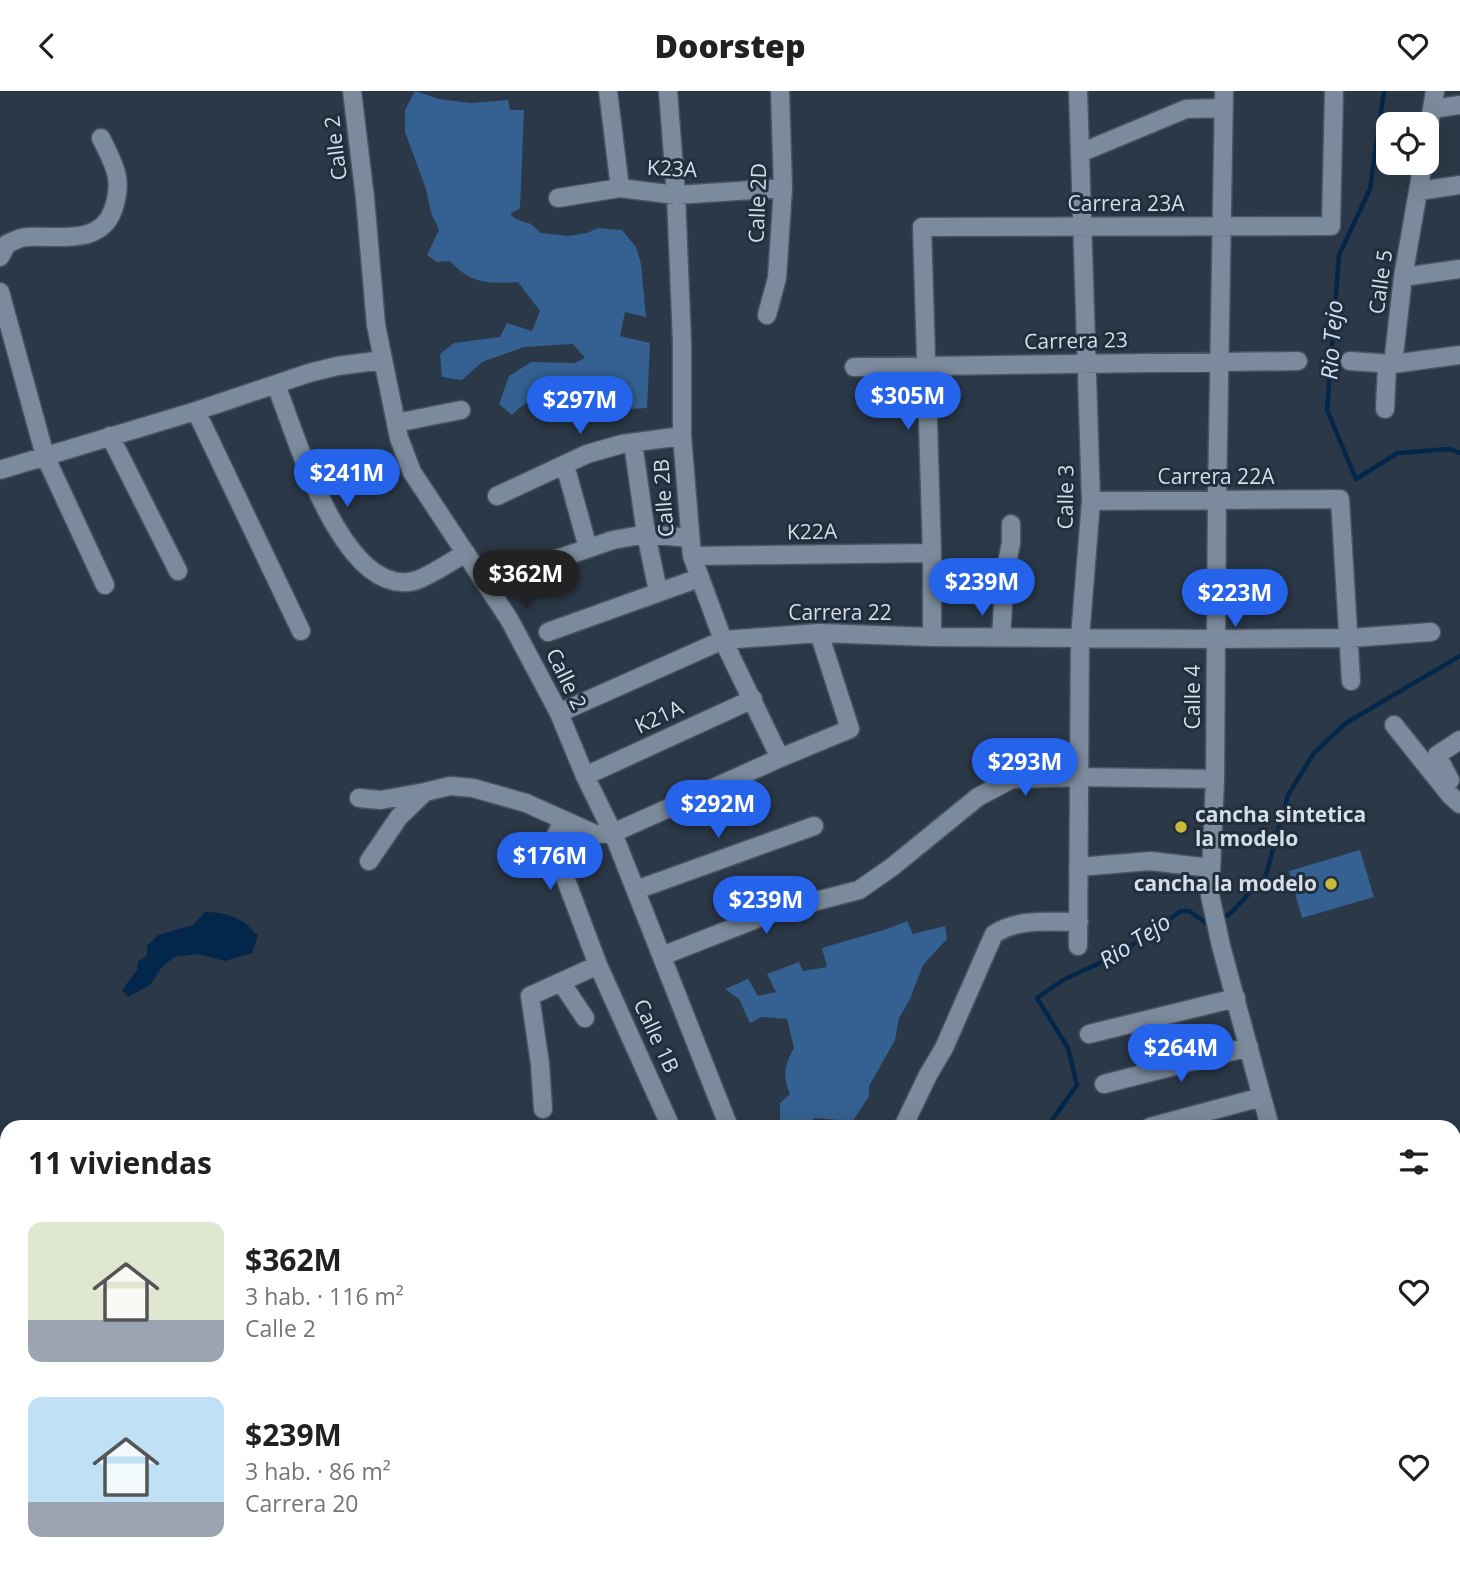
<!DOCTYPE html>
<html lang="es">
<head>
<meta charset="utf-8">
<style>
  :root { --surface:#fff; --page:#f6f6f6; --text:#202124; --muted:#757577; --accent:#2563eb }
  body { margin:0; font-family:"Open Sans",sans-serif; background:var(--page); color:var(--text); height:100vh; display:flex; flex-direction:column; font-size:26px; white-space:nowrap }
  * { box-sizing:border-box; margin:0 }
  p { font-size:23px; color:var(--muted) }
  .icon { flex:none; width:38px; height:38px; fill:none; stroke:currentColor; stroke-width:2; stroke-linecap:round; stroke-linejoin:round }
  .map { position:relative; flex:1; overflow:hidden }
  .details { position:absolute; left:0px; top:1029px; width:1461px; height:450px; display:flex; flex-direction:column; background:var(--surface); border-radius:21px 21px 0 0; box-shadow:0 7px 28px #0002 }
  .details>* { flex:none }
  .buttons { position:absolute; left:1376px; top:21px; display:grid; gap:14px }
  .buttons a { display:grid; place-items:center; width:63px; height:63px; border-radius:14px; background:var(--surface); box-shadow:0 7px 28px #0002; font-size:35px }
  .price { position:absolute; translate:-50% -60px; padding:0 16px; border-radius:24px; background:var(--accent); color:#fff; font-size:23px; line-height:46px; filter:drop-shadow(0 2px 4px #0008) }
  .price::after { content:''; position:absolute; left:50%; top:42px; width:21px; height:16px; margin-left:-10px; background:inherit; clip-path:polygon(0 0,100% 0,50% 100%) }
  .price.selected { background:#222; color:#fff }
  ul { padding:0; list-style:none }
  li { display:flex; align-items:center; gap:21px; height:175px; padding:0 28px }
  li span { display:grid; place-items:center; flex:none; width:196px; height:140px; border-radius:14px; color:#555 }
  li>.icon { margin-inline-start:auto }
  span .icon { width:84px; height:84px; fill:#fffc; stroke-width:1 }
  li b { font-size:30px }
  h2 { display:flex; justify-content:space-between; align-items:center; height:84px; padding:0 28px; font-size:30px }
  header { display:flex; justify-content:space-between; align-items:center; height:91px; padding:0 28px; background:var(--surface); font-size:32px; font-weight:800 }
  .map>svg:first-child { display:block }
  .green { fill:#346191 }
  .water { fill:#03274a }
  .lines { fill:none; stroke-linecap:round; stroke-linejoin:round }
  .stream { stroke:#03274a; stroke-width:4.5 }
  .minor-casing { stroke:#495461; stroke-width:21 }
  .minor { stroke:#7b8a9c; stroke-width:18 }
  .poi-dot { fill:#caba39; stroke:#212e3d; stroke-width:2.5 }
  .labels { text-anchor:middle; stroke-width:6; stroke-linejoin:round; paint-order:stroke }
  .street-label { font-size:21px; fill:#d5dee7; stroke:#212e3d }
  .poi-label { font-size:21px; font-weight:bold; fill:#d5dee7; stroke:#212e3d; text-anchor:start }
  .water-label { font-size:23px; font-style:italic; fill:#d1e1f4; stroke:#212e3d }
</style>
</head>
<body>
<header><svg class="icon" aria-label="back" viewBox="0 0 24 24"><path d="M15 5l-7 7 7 7"/></svg>Doorstep<svg class="icon" aria-label="heart" viewBox="0 0 24 24"><path d="M12 20l-8-8c-3-5 5-10 8-4 3-6 11-1 8 4z"/></svg></header>
<div class="map">
<svg width="1460" height="1478" viewBox="0 0 1460 1478">
  <rect width="100%" height="100%" fill="#2b3847"/>
  <path class="green" d="M415,0l24,8 32,4 37,-3 2,10h14l-4,98 -10,6 6,5 15,5 10,9 27,3 19,-3 11,-5 24,2 14,17 5,17 5,53 -21,-5 -5,24 30,7 -3,65 -31,2 -2,9 -32,4 5,-13 -5,-8c-28,-8 -48,-10 -70,13l-13,-11 10,-28 22,-14 44,1 10,-5 -12,-14 -49,3 -42,15 -20,18 -20,-3 -2,-23 14,-11 46,-6 7,-14 25,8 8,-20 -22,-29c-29,2 -47,2 -68,-21l-13,1 -10,-7 12,-25 -8,-17 -5,-24 -21,-57v-22z
    M1360,759l14,47 -72,21 -13,-47z
    M907,830l6,13 32,-8 2,13 -24,26 -13,34 -11,19 -4,22 -26,46v10l-16,25 -38,-3 -15,9h-20v-24l10,-9c-8,-18 -5,-30 4,-46l-7,-29 -26,-2 -11,6 -11,-24 -14,-10 23,-10 10,17 18,-4 -9,-18 32,-12 4,9 24,-4 -5,-19 65,-19z
    M1454,1079l6,13v69l-6,-1z
    M0,1151l7,17v77l-7,8z
    M7,1302v170h58l-6,6h-59v-166z"/>
  <path class="water" d="M205,821c15,0 28,3 40,11 5,4 7,9 13,12l-6,18 -27,8 -27,-7 -24,3 -12,10 -12,18 -22,12 -6,-7 15,-20 1,-9 9,-5v-10l11,-11 35,-10z"/>
  <g class="lines">
    <path class="stream" d="M1384,0l-14,98 -31,66 -12,155 29,69 42,-26 51,-4 11,4
      M1220,828l11,-6 35,-38 22,-80 26,-42 32,-30 114,-67
      M1047,1036l30,-42 -9,-37 -31,-50 26,-18 56,-26 62,-43h8l19,13 4,-1
      M1454,1227h6"/>
    <defs>
      <path id="minor" d="M352,0l13,107 11,127 23,113 13,34 97,147 50,94 26,63 28,57 116,294
        M608,0l12,97
        M668,0l8,104 6,147v94l10,120 31,84 57,118
        M1224,0l-7,408 -2,280 -5,116 11,51 49,181
        M1432,18l28,-4
        M1426,53l9,-53
        M1080,62l106,-44 38,-1
        M1419,100l41,-6
        M558,107l62,-10 56,7 107,-7
        M0,166l7,-13c6,-3 14,-7 20,-7 31,-2 73,9 86,-27 11,-31 1,-45 -12,-72
        M1403,186l57,-8
        M0,201l45,164 60,129
        M767,224l10,-37 6,-90 -3,-97
        M1350,270l43,3 10,-87 20,-114
        M1393,273l67,-9
        M854,276l444,-6
        M276,294c20,50 66,213 138,196 13,-3 39,-21 52,-28
        M1385,318l2,-44
        M196,320l105,220
        M396,332l65,-13
        M110,345l68,135
        M633,352l13,91 12,57
        M565,374l23,83
        M0,379l196,-59 113,-38 28,-7 46,-6
        M497,405l90,-42 35,-10 60,-8
        M1091,410l249,-2 11,182
        M692,465l240,-3
        M486,492l127,-43 33,-6 43,4
        M548,541l151,-54
        M932,546v-84l-10,-326 409,-1 3,-135
        M1001,546l4,-64 6,-30v-19
        M559,622l164,-73 96,-7 113,4 284,2 134,-1 81,-6
        M1394,634l56,70 10,9
        M585,685l168,-77
        M1450,689l-13,-25 23,-15
        M359,707l22,2 44,-8
        M563,730l-11,22 46,122 73,162
        M369,770l30,-44 26,-25 25,-6 23,2 53,15 69,31 18,-1 167,-75 70,-29 -31,-96
        M1078,776l72,-6 61,7
        M636,799l178,-64
        M1078,855l2,-308 11,-137 -13,-410
        M662,865l112,-44 85,-22 33,-23 86,-70 34,-18 67,-2 136,2
        M561,891l24,36
        M1089,943l147,-36
        M1104,993l145,-37
        M543,1018l-3,-45 -10,-68 68,-31
        M903,1036l25,-52 16,-27 50,-114c25,-16 56,-12 85,-12
        M1150,1036l112,-30
        M1454,1170l6,2
        M1454,1407h6
        M659,1472l4,6
        M784,1472l2,6
        M1049,1472v6
        M1274,1472v6
        M1339,1472v6
        M491,1478l10,-6
        M621,1478l2,-6
        M723,1478l10,-6
        M900,1478l120,-6
        M1206,1478l1,-6"/>
    </defs>
    <use href="#minor" class="minor-casing"/>
    <use href="#minor" class="minor"/>
  </g>
  <g class="poi-dot">
    <circle cx="1181" cy="736" r="7"/>
    <circle cx="1331" cy="793" r="7"/>
  </g>
  <g class="labels">
    <g class="street-label">
      <text transform="translate(336 57) rotate(-97)" y="7">Calle 2</text>
      <text transform="translate(672 78) rotate(3)" y="7">K23A</text>
      <text transform="translate(758 112) rotate(-88)" y="7">Calle 2D</text>
      <text x="1126" y="120">Carrera 23A</text>
      <text transform="translate(1381 191) rotate(-82)" y="7">Calle 5</text>
      <text transform="translate(1076 250) rotate(-1)" y="7">Carrera 23</text>
      <text x="1216" y="393">Carrera 22A</text>
      <text transform="translate(1066 406) rotate(-89)" y="7">Calle 3</text>
      <text transform="translate(664 407) rotate(-94)" y="7">Calle 2B</text>
      <text transform="translate(812 441) rotate(-1)" y="7">K22A</text>
      <text x="840" y="529">Carrera 22</text>
      <text transform="translate(566 588) rotate(64)" y="7">Calle 2</text>
      <text transform="translate(1193 606) rotate(-90)" y="7">Calle 4</text>
      <text transform="translate(659 626) rotate(-25)" y="7">K21A</text>
      <text transform="translate(656 945) rotate(65)" y="7">Calle 1B</text>
    </g>
    <g class="poi-label">
      <text x="1195" y="731">cancha sintetica<tspan x="1195" dy="24">la modelo</tspan></text>
      <text x="1317" y="800" text-anchor="end">cancha la modelo</text>
    </g>
    <g class="water-label">
      <text transform="translate(1332 249) rotate(-86)" y="8">Rio Tejo</text>
      <text transform="translate(1135 850) rotate(-33)" y="8">Rio Tejo</text>
    </g>
  </g>
</svg>
<div class="buttons">
<a><svg class="icon" aria-label="locate" viewBox="0 0 24 24"><circle cx="12" cy="12" r="6"/><path d="M12 2v4M12 18v4M2 12h4M18 12h4"/></svg></a>
</div>
<b class="price" style="left:908px;top:341px">$305M</b>
<b class="price" style="left:580px;top:345px">$297M</b>
<b class="price" style="left:347px;top:418px">$241M</b>
<b class="price selected" style="left:526px;top:519px">$362M</b>
<b class="price" style="left:982px;top:527px">$239M</b>
<b class="price" style="left:1235px;top:538px">$223M</b>
<b class="price" style="left:1025px;top:707px">$293M</b>
<b class="price" style="left:718px;top:749px">$292M</b>
<b class="price" style="left:550px;top:801px">$176M</b>
<b class="price" style="left:766px;top:845px">$239M</b>
<b class="price" style="left:1181px;top:993px">$264M</b>
<section class="details">
<h2>11 viviendas<svg class="icon" aria-label="filters" viewBox="0 0 24 24"><path d="M4 7h16M4 17h16"/><circle cx="9" cy="7" r="2"/><circle cx="15" cy="17" r="2"/></svg></h2>
<ul>
<li><span style="background:linear-gradient(#dfe7d0 70%,#9aa5b1 0)"><svg class="icon" aria-label="home" viewBox="0 0 24 24"><path d="M3 11l9-7 9 7M6 9v11h12V9"/></svg></span><div><b>$362M</b><p>3 hab. · 116 m²</p><p>Calle 2</p></div><svg class="icon" aria-label="heart" viewBox="0 0 24 24"><path d="M12 20l-8-8c-3-5 5-10 8-4 3-6 11-1 8 4z"/></svg></li>
<li><span style="background:linear-gradient(#bfe0f5 75%,#9aa5b1 0)"><svg class="icon" aria-label="home" viewBox="0 0 24 24"><path d="M3 11l9-7 9 7M6 9v11h12V9"/></svg></span><div><b>$239M</b><p>3 hab. · 86 m²</p><p>Carrera 20</p></div><svg class="icon" aria-label="heart" viewBox="0 0 24 24"><path d="M12 20l-8-8c-3-5 5-10 8-4 3-6 11-1 8 4z"/></svg></li>
</ul>
</section>
</div>
</body>
</html>
